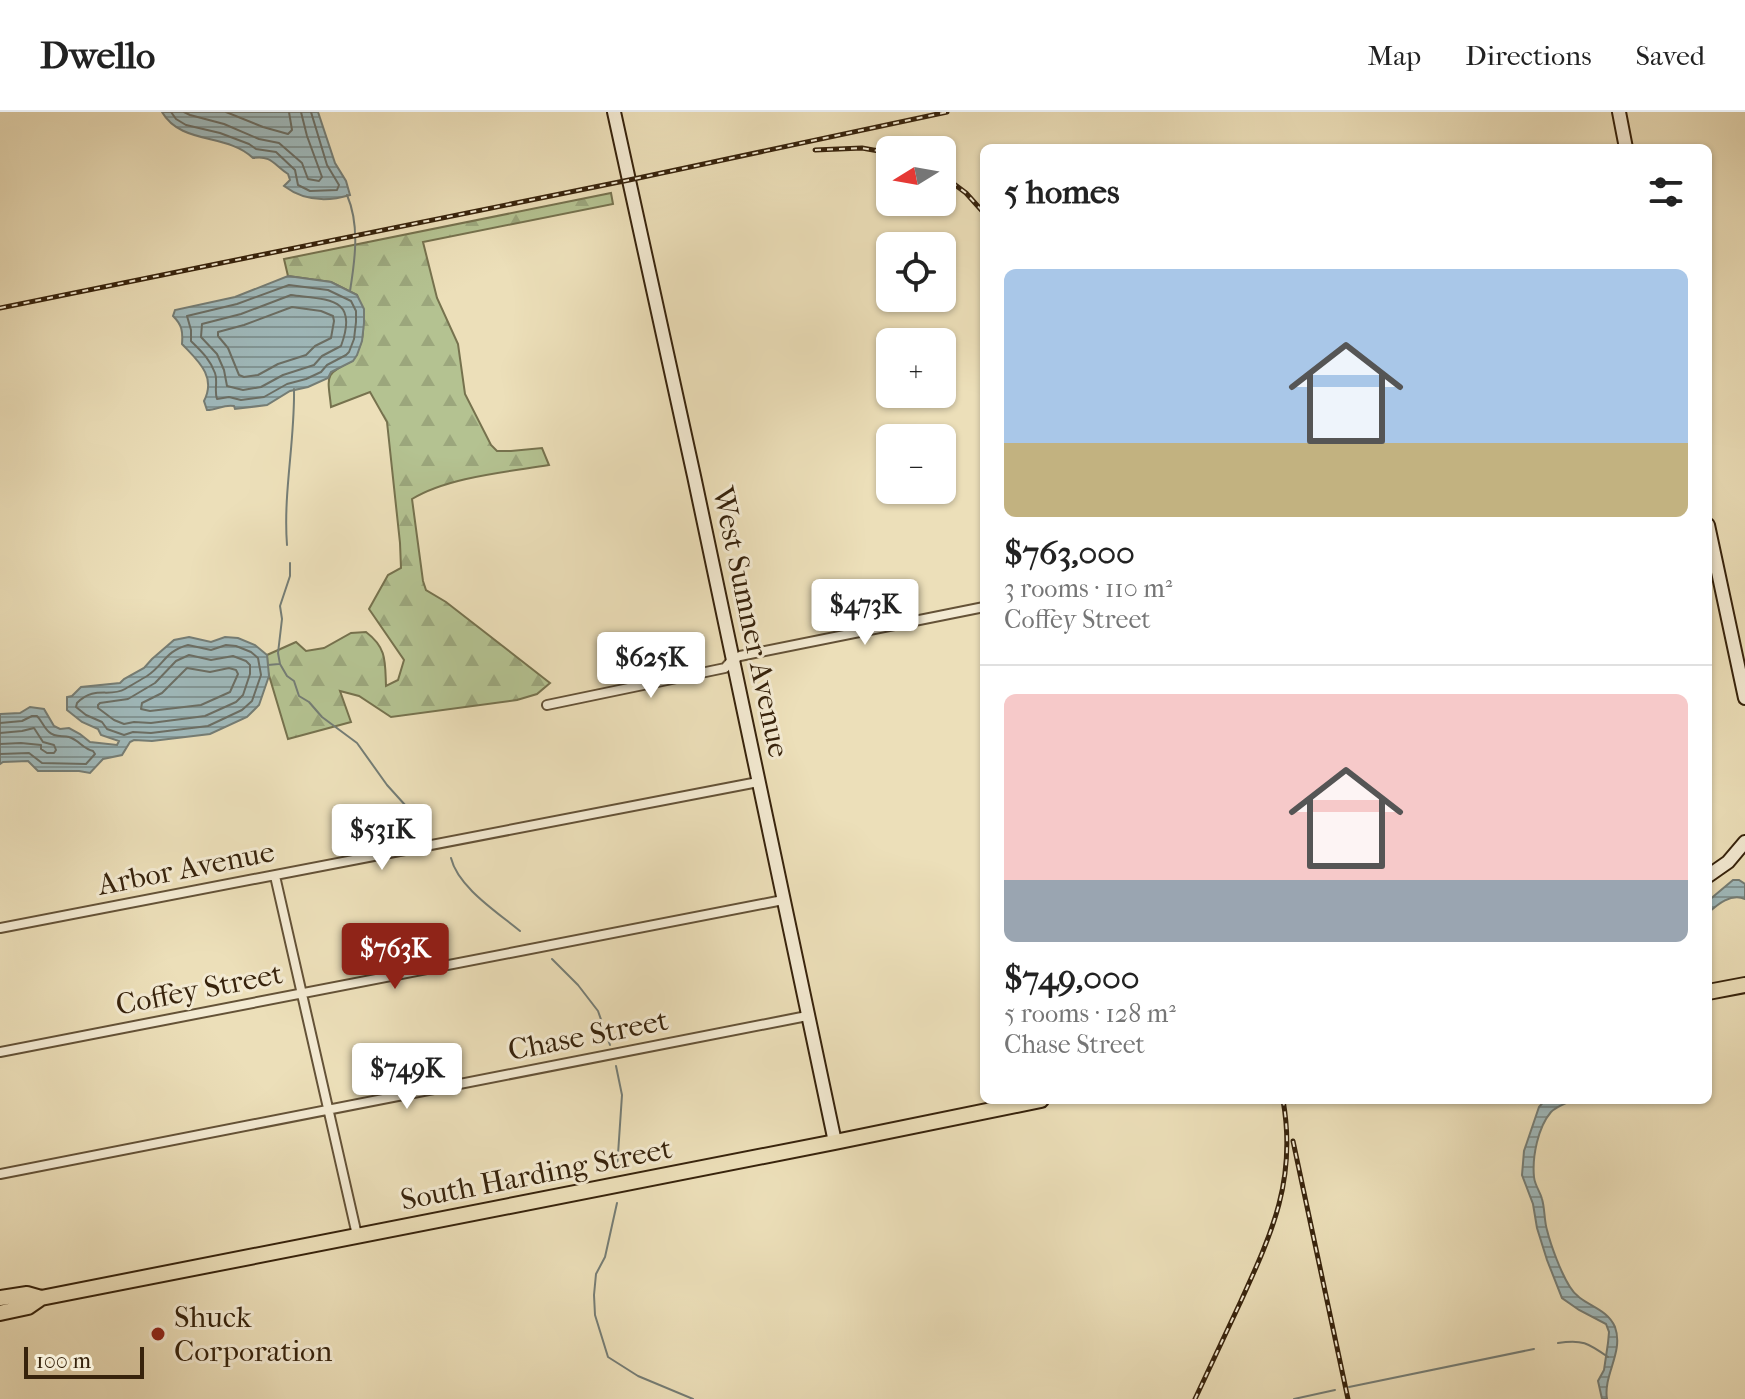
<!DOCTYPE html>
<html lang="en">
<head>
<meta charset="utf-8">
<style>
  :root { --surface:#fff; --page:#f6f6f6; --text:#222; --muted:#767676; --line:#e0e0e0; --accent:#8f2418 }
  body { margin:0; font-family:"IM FELL French Canon",serif; background:var(--page); color:var(--text); height:100vh; display:flex; flex-direction:column; font-size:30px; white-space:nowrap }
  * { box-sizing:border-box; margin:0 }
  p { font-size:26px; color:var(--muted) }
  .icon { flex:none; width:44px; height:44px; fill:none; stroke:currentColor; stroke-width:2; stroke-linecap:round; stroke-linejoin:round }
  .map { position:relative; flex:1; overflow:hidden }
  .panel { position:absolute; left:980px; top:32px; width:732px; height:960px; display:flex; flex-direction:column; background:var(--surface); border-radius:12px; box-shadow:0 2px 6px #0004 }
  .panel>* { flex:none }
  .needle { width:52px; rotate:259deg }
  .fabs { position:absolute; left:876px; top:24px; display:grid; gap:16px }
  .fabs a { display:grid; place-items:center; width:80px; height:80px; border-radius:12px; background:var(--surface); box-shadow:0 2px 6px #0004; font-size:40px }
  .scale { position:absolute; left:24px; bottom:20px; width:120px; box-sizing:border-box; padding-left:8px; border:4px solid #37230c; border-top:0; font-size:22px; line-height:28px; white-space:nowrap; color:#37230c; -webkit-text-stroke:6px #f3ead2; paint-order:stroke }
  .price { position:absolute; translate:-50% -68px; padding:0 18px; border-radius:8px; background:#fff; color:#222; font-size:26px; line-height:52px; filter:drop-shadow(0 2px 4px #0008) }
  .price::after { content:''; position:absolute; left:50%; top:48px; width:24px; height:18px; margin-left:-12px; background:inherit; clip-path:polygon(0 0,100% 0,50% 100%) }
  .price.active { background:var(--accent); color:#fff }
  ul { padding:0; list-style:none }
  li { display:grid; align-content:center; gap:16px; height:424px; padding:0 24px }
  li+li { border-top:2px solid var(--line) }
  li span { display:grid; place-items:center; height:248px; border-radius:12px; color:#555 }
  li>.icon { margin-inline-start:auto }
  span .icon { width:144px; height:144px; fill:#fffc; stroke-width:1 }
  li b { font-size:34px }
  h2 { display:flex; justify-content:space-between; align-items:center; height:96px; padding:0 24px; font-size:34px }
  header { display:flex; align-items:center; gap:48px; box-sizing:border-box; height:112px; padding:0 40px; background:var(--surface); border-bottom:2px solid var(--line) }
  header strong { font-size:38px }
  nav { display:flex; gap:44px; margin-inline-start:auto; font-size:28px }
  .map>svg:first-child { display:block }
  .forest { fill:url(#forest-firs); stroke:#76724e; stroke-width:2 }
  .water { fill:url(#water-rules); stroke:#757d75; stroke-width:2 }
  .lines { fill:none; stroke-linecap:round; stroke-linejoin:round }
  .shore { stroke:#6b6e64; stroke-width:2 }
  .stream { stroke:#757d75; stroke-width:2 }
  .street-casing { stroke:#645237; stroke-width:12 }
  .secondary-casing { stroke:#37230c; stroke-width:16 }
  .primary-casing { stroke:#37230c; stroke-width:18 }
  .street { stroke:#f3ead2; stroke-width:8 }
  .secondary { stroke:#f3ead2; stroke-width:12 }
  .primary { stroke:#ecdfb9; stroke-width:14 }
  .rail-casing { stroke:#37230c; stroke-width:5 }
  .rail { stroke:#f3ead2; stroke-width:2; stroke-dasharray:6; stroke-linecap:butt }
  .poi-dot { fill:#8f2418; stroke:#f3ead2; stroke-width:3 }
  .labels { text-anchor:middle; stroke-width:6; stroke-linejoin:round; paint-order:stroke }
  .street-label { font-size:30px; fill:#37230c; stroke:#f3ead2 }
  .poi-label { font-size:30px; fill:#37230c; stroke:#f3ead2; text-anchor:start }
</style>
</head>
<body>
<header>
<strong>Dwello</strong>
<nav><a>Map</a><a>Directions</a><a>Saved</a></nav>
</header>
<div class="map">
<svg width="1745" height="1287" viewBox="0 0 1745 1287">
  <defs>
    <pattern id="forest-firs" width="22" height="20" patternUnits="userSpaceOnUse" patternTransform="scale(2)"><rect width="22" height="20" fill="#b4c291"/><path d="M5 1l3.5 6h-7zM16 11l3.5 6h-7z" fill="#9ba67c"/></pattern>
    <pattern id="water-rules" width="6" height="5" patternUnits="userSpaceOnUse" patternTransform="scale(2)"><rect width="6" height="5" fill="#9fb9bb"/><path d="M0 2.5h6" fill="none" stroke="#829696"/></pattern>
  </defs>
  <rect width="100%" height="100%" fill="#ecdfb9"/>
  <filter id="stains"><feTurbulence type="fractalNoise" baseFrequency=".0025" numOctaves="4"/><feColorMatrix values="0 0 0 0 .2 0 0 0 0 .09 0 0 0 0 .02 0 0 0 .5 -.17"/></filter>
  <radialGradient id="worn" r=".72"><stop offset=".6" stop-color="#630" stop-opacity="0"/><stop offset="1" stop-color="#630" stop-opacity=".3"/></radialGradient>
  <path class="forest" d="M611,81l2,11 -190,38 14,56 21,46 7,50 26,51 6,6h14l31,-3 7,17c-42,7 -101,12 -137,34l11,82 3,9 20,12 104,81 -13,11 -20,6 -126,17 -32,-21 -19,-5 11,31 -63,17 -20,-67 -1,-17 29,-13 10,9 18,-3 27,-15 15,-1c21,16 19,29 20,54l12,-6 6,-20 -35,-51 19,-34 13,-7 -1,-25 -13,-121 -17,-30 -39,15c-3,-30 -8,-33 21,-46 16,-23 12,-41 5,-66l-26,-13 -43,-6 -4,-17z"/>
  <path class="water" d="M162,0h156l17,51 11,18 4,14c-23,7 -46,6 -66,-9l6,-6 -2,-6c-14,-9 -16,-19 -35,-16 -26,-25 -72,-13 -91,-46z
    M288,164l43,6 26,13 7,14v14l-2,18 -5,14 -4,6 -22,11 -3,6 -20,9 -18,4 -23,14 -32,4 -1,-3c-10,-2 -17,4 -27,4l-3,-9c13,-25 -7,-41 -22,-57 1,-13 0,-19 -9,-28l2,-6 60,-13z
    M189,525l22,5 14,-5 13,1 17,7 12,10 2,21 -10,29 -12,12 -37,17 -58,7 -18,-1 -4,2 -8,13 -19,4 -13,14 -11,-2h-41l-10,-10 -25,1 -3,2v-50l20,-1 10,-6 14,2 10,17 6,3 9,-1 11,6 10,8 27,3 2,-4 -18,-6 -3,-6 -16,-7 -15,-12v-13l5,-1 9,-9 39,-4 4,-4 20,-11 8,-9 22,-19z
    M1733,768h6l6,4v15c-14,-6 -27,5 -37,14v-12z
    M1545,988h28c-8,4 -16,6 -22,12 -13,15 -19,45 -17,65 1,9 6,14 8,22 3,10 2,21 5,31 4,16 14,43 23,57 11,19 36,19 45,40 9,25 -12,48 -8,72h-5l-4,-18 6,-11 4,-27 1,-11 -3,-8 -27,-14 -17,-12 -15,-38 -10,-32 -4,-24 -11,-29 2,-24 15,-44z"/>
  <g class="lines">
    <path class="shore" d="M171,0l5,7 10,6 34,8 29,11 7,5 20,3 19,18 3,15 12,6 27,-1 2,-5 -12,-20 -16,-53
      M184,0l6,3 34,9 35,15 20,4 23,20 6,16 11,2 3,-4 -15,-41 -6,-24
      M226,0l37,15 25,7 4,-4 -3,-18
      M289,173l39,5 23,11 5,10v11l-2,17 -5,13 -3,3 -19,10 -6,7 -15,7 -19,5 -23,13 -23,3 -12,-3 -12,2c-3,-8 1,-18 -2,-26 -5,-14 -14,-22 -24,-32v-11l-4,-14 50,-12z
      M291,183c38,5 68,2 50,51l-19,10 -8,9 -31,10 -22,12 -18,3 -16,-4 -3,-16 -7,-16 -16,-17 1,-13 39,-10z
      M292,195l29,4 12,5 1,5 -3,17 -16,8 -9,9 -28,9 -20,11 -14,2 -5,-2 -11,-27 -10,-12v-4l26,-7z
      M188,533l23,5 15,-5 10,1 15,6 7,6 3,17 -9,26 -10,9 -34,16 -57,7 -18,-1 -9,3 -17,-6 -5,-7 -16,-7 -10,-8 1,-4c18,-18 32,-5 48,-14 7,-4 15,-9 22,-13 17,-11 18,-25 41,-31z
      M189,543l22,5 22,-4 13,5 4,4v9l-7,21 -7,7 -31,14 -54,7 -17,-1 -10,2 -10,-4 -16,-12v-3l2,-2 28,-4 27,-16 21,-22z
      M187,556l23,4 19,-4 7,2 2,4 -8,18 -29,13 -51,6 -9,-2 1,-6 20,-10z
      M0,611l22,-2 10,-5h5c5,5 7,12 12,16 6,6 14,3 20,5 10,3 14,12 24,14l2,3 -9,10 -44,-1 -13,-10 -29,1
      M0,621l22,-2 12,-3 9,14 11,3 2,5 -2,3h-7l-6,-4v-4l-20,-2 -21,1"/>
    <path class="stream" d="M347,83c13,30 8,65 3,96
      M287,433c-4,-52 8,-104 7,-156
      M290,451v13l-10,30 2,13 -4,34 2,11 7,12 7,5 5,15 10,6 13,15 35,26 30,42 38,42
      M268,553l11,-1
      M451,746c7,29 46,54 69,73
      M552,847l26,26 20,26 12,34
      M616,954l6,29 -5,74
      M617,1091l-12,54 -9,17 -2,21 1,20 13,42 30,19 55,23
      M1558,1231c24,-4 30,0 50,14
      M1349,1275l185,-38
      M1294,1287l41,-9"/>
    <defs>
      <path id="street" d="M547,593l178,-37 7,-8 8,-4 244,-49
        M275,764l82,359
        M0,816l758,-146
        M0,940l783,-152
        M0,1062l807,-158"/>
      <path id="secondary" d="M614,0l80,364 141,666
        M1619,0l7,36
        M1708,413l37,173
        M1708,764l20,-14 17,-20"/>
      <path id="primary" d="M1708,880l37,-7
        M0,1186l27,-4 14,4
        M0,1201l28,-6 13,-9 794,-156 206,-42"/>
    </defs>
    <use href="#street" class="street-casing"/>
    <use href="#secondary" class="secondary-casing"/>
    <use href="#primary" class="primary-casing"/>
    <use href="#street" class="street"/>
    <use href="#secondary" class="secondary"/>
    <use href="#primary" class="primary"/>
    <defs>
      <path id="rail" d="M815,38l47,-2 28,5
        M942,63l24,18 18,20
        M0,196l629,-128 318,-68
        M1293,1029l55,258
        M1195,1287c15,-32 30,-64 45,-96 32,-70 57,-124 43,-203"/>
    </defs>
    <use href="#rail" class="rail-casing"/>
    <use href="#rail" class="rail"/>
  </g>
  <circle class="poi-dot" cx="158" cy="1222" r="8"/>
  <g class="labels">
    <g class="street-label">
      <text transform="translate(751 510) rotate(78)" y="10">West Sumner Avenue</text>
      <text transform="translate(186 756) rotate(-11)" y="10">Arbor Avenue</text>
      <text transform="translate(199 877) rotate(-11)" y="10">Coffey Street</text>
      <text transform="translate(588 923) rotate(-11)" y="10">Chase Street</text>
      <text transform="translate(536 1062) rotate(-11)" y="10">South Harding Street</text>
    </g>
    <g class="poi-label">
      <text x="174" y="1215">Shuck<tspan x="174" dy="34">Corporation</tspan></text>
    </g>
  </g>
  <rect width="100%" height="100%" filter="url(#stains)"/>
  <rect width="100%" height="100%" fill="url(#worn)"/>
</svg>
<div class="fabs">
<a><svg class="needle" viewBox="-14 -14 28 28"><path d="M0-13l5 13h-10z" fill="#e53935"/><path d="M0 13l5-13h-10z" fill="#767676"/></svg></a>
<a><svg class="icon" aria-label="locate" viewBox="0 0 24 24"><circle cx="12" cy="12" r="6"/><path d="M12 2v4M12 18v4M2 12h4M18 12h4"/></svg></a>
<a>+</a>
<a>−</a>
</div>
<div class="scale">100 m</div>
<b class="price" style="left:865px;top:535px">$473K</b>
<b class="price" style="left:651px;top:588px">$625K</b>
<b class="price" style="left:382px;top:760px">$531K</b>
<b class="price active" style="left:395px;top:879px">$763K</b>
<b class="price" style="left:407px;top:999px">$749K</b>
<section class="panel">
<h2>5 homes<svg class="icon" aria-label="filters" viewBox="0 0 24 24"><path d="M4 7h16M4 17h16"/><circle cx="9" cy="7" r="2"/><circle cx="15" cy="17" r="2"/></svg></h2>
<ul>
<li><span style="background:linear-gradient(#a9c7e8 70%,#c2b280 0)"><svg class="icon" aria-label="home" viewBox="0 0 24 24"><path d="M3 11l9-7 9 7M6 9v11h12V9"/></svg></span><div><b>$763,000</b><p>3 rooms · 110 m²</p><p>Coffey Street</p></div></li>
<li><span style="background:linear-gradient(#f6c9c9 75%,#9aa5b1 0)"><svg class="icon" aria-label="home" viewBox="0 0 24 24"><path d="M3 11l9-7 9 7M6 9v11h12V9"/></svg></span><div><b>$749,000</b><p>5 rooms · 128 m²</p><p>Chase Street</p></div></li>
</ul>
</section>
</div>
</body>
</html>
